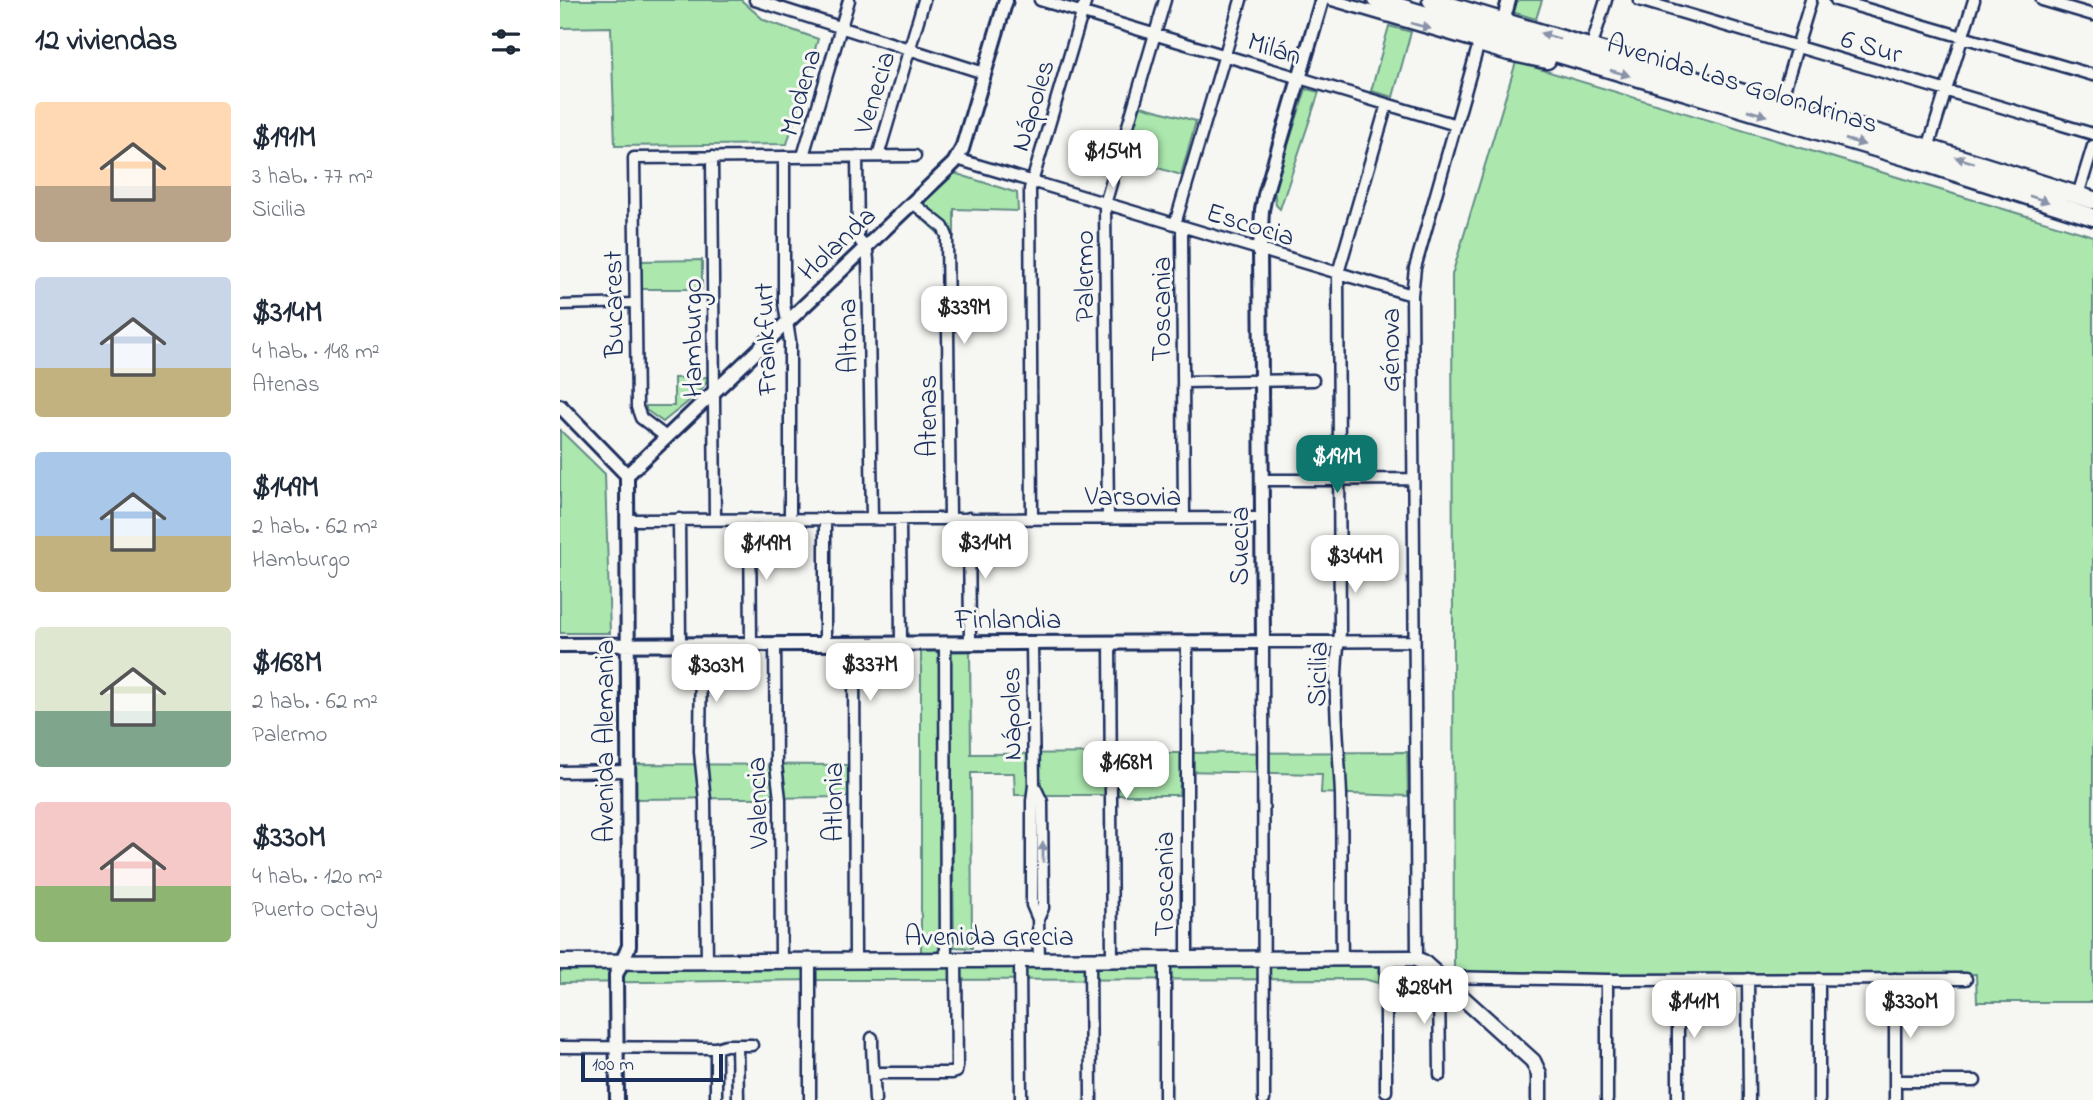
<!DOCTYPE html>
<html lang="es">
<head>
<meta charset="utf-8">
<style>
  :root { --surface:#fff; --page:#f2f2f3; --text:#1f2937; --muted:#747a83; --accent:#0f766e }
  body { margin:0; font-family:"Indie Flower",sans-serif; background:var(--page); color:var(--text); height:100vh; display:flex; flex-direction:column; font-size:26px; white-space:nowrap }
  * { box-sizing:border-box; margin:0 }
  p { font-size:23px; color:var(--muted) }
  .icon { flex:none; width:38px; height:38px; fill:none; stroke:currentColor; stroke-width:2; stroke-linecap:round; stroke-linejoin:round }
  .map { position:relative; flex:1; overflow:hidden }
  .sheet { display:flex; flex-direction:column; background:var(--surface); width:560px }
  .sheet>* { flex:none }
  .scale { position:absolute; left:21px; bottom:18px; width:142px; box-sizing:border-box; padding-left:7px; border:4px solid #1b2f5e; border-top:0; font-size:19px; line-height:24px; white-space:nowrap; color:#1b2f5e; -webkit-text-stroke:5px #f6f6f2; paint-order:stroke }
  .price { position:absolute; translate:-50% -60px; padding:0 16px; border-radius:14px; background:#fff; color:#222; font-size:23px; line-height:46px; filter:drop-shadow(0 2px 4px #0008) }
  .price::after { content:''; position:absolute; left:50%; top:42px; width:21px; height:16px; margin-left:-10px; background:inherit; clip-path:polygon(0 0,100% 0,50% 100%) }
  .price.on { background:var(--accent); color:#fff }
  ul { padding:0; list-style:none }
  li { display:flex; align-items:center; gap:21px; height:175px; padding:0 35px }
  li span { display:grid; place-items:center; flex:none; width:196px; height:140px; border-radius:7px; color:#555 }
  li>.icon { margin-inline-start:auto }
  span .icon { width:84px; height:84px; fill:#fffc; stroke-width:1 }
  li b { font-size:30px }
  h2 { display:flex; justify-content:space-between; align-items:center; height:84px; padding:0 35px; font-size:30px }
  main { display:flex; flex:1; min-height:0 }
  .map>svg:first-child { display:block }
  .green { fill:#ace8ae; stroke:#648c86; stroke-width:2 }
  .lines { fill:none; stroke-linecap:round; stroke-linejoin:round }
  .pedestrian-casing { stroke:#1b2f5e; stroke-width:13 }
  .minor-casing { stroke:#1b2f5e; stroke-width:15 }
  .tertiary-casing { stroke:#1b2f5e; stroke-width:18 }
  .secondary-casing { stroke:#1b2f5e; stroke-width:19 }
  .primary-casing { stroke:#1b2f5e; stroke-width:21 }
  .pedestrian { stroke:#f6f6f2; stroke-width:8 }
  .minor { stroke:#f6f6f2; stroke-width:10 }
  .tertiary { stroke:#f6f6f2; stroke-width:12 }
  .secondary { stroke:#f6f6f2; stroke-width:14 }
  .primary { stroke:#f6f6f2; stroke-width:16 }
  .oneway { fill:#8892a8 }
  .labels { text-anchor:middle; stroke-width:6; stroke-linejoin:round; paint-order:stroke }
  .street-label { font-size:28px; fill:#1b2f5e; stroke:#f6f6f2 }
</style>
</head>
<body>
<main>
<section class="sheet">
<h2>12 viviendas<svg class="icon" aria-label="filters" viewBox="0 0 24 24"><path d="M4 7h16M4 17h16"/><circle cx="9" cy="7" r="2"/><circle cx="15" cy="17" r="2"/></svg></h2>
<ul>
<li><span style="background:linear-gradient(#ffd9b3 60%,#b9a48a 0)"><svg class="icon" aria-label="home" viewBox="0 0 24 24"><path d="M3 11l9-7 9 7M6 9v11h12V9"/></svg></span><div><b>$191M</b><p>3 hab. · 77 m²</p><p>Sicilia</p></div></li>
<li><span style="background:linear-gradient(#c9d6e8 65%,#c2b280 0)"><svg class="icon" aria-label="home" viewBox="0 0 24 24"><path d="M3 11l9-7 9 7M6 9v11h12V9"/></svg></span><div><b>$314M</b><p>4 hab. · 148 m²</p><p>Atenas</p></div></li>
<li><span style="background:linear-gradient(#a9c7e8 60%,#c2b280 0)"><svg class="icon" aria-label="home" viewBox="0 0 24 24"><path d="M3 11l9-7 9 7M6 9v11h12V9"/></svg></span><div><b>$149M</b><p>2 hab. · 62 m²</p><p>Hamburgo</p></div></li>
<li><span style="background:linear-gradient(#dfe7d0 60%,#7fa58c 0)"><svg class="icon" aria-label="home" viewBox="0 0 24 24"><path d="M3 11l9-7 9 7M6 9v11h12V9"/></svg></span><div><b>$168M</b><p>2 hab. · 62 m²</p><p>Palermo</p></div></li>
<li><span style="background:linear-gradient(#f6c9c9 60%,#8fb573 0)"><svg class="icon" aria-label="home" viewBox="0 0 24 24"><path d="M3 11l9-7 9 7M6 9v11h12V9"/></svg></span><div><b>$330M</b><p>4 hab. · 120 m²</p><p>Puerto Octay</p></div></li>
</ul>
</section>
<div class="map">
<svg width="1533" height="1100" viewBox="0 0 1533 1100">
  <rect width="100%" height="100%" fill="#f6f6f2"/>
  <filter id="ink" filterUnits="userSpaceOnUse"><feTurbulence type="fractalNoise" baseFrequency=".0143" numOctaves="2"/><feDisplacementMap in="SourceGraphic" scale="14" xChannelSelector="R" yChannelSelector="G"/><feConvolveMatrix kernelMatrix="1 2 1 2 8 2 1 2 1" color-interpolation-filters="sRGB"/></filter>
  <g filter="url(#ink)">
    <path class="green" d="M0,0h181l23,20 54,19 -31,105 -172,2 -4,-119 -51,1z
      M956,0h26l-6,19 -24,-7z
      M829,26l22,6 -18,65 -22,-6z
      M956,62l577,174v766h-116l-1,-28 -522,2 -2,-701z
      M746,89l13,3 -39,117 -4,-4 -2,-16z
      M577,105l59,16 -15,54 -59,-18z
      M394,173l63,20 1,18 -64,-2v27l-12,1 -29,-27z
      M142,260v29h-60l-1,-28z
      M149,377c-8,18 -31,32 -46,45l-17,-12v-4h28v-28z
      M0,430l45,44 5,159h-50z
      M390,648l20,1 1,105 436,-2 1,44 -87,-3 1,-19 -141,-3 -2,24h-164l-1,-22h-43l1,175 -18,-1z
      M361,649c9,0 17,-1 19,9l1,286 -4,9 -16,1z
      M74,764l214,1 1,32 -215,2z
      M809,964l35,4 14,10 -3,11c-13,5 -38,-8 -53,-10l-535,1 -267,3v-13z"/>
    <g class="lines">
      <defs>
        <path id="pedestrian" d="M0,305l75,-2"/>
        <path id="minor" d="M195,0l229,73
          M480,0l416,125
          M772,0l147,43 -64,225 -3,27 5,664
          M1079,0l454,134
          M1276,0l257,75
          M1482,0l51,15
          M1031,48l15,-48
          M1220,104l31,-104
          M1368,148l46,-148
          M243,156l46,-156
          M297,156l1,82 9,13 1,9 4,259
          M318,156l46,-156
          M152,157l3,362
          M224,157v146l6,38v178
          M397,159l455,136
          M1518,195l15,-49
          M353,203l30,24 4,9 3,283
          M615,224l66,-224
          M622,226l2,292
          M623,382l130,-2
          M106,437l-25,-19 -4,-11 -3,-249 281,-2
          M702,480l151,-1
          M409,518l1,125
          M472,518l-2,-329 56,-189
          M548,518l-3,-314 60,-204
          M119,519l1,125
          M190,519l1,125
          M340,519l1,124
          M67,520l635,-2
          M550,642l2,317
          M385,643l1,317
          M472,643l2,142 -2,16v104l6,14
          M141,644l-1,108 5,48 2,161
          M215,644l1,121 4,34 1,162
          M265,644v-125
          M294,644l1,316
          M0,772l68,-1
          M474,785l8,17 1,106 -5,11 1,40
          M627,958v-316
          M782,958c-1,-55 0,-109 -1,-163 -2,-53 -10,-109 -1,-162l-2,-360 49,-169
          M460,959l1,141
          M530,959l1,141
          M605,959v141
          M1188,979l1,121
          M1335,979v121
          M1047,980v120
          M1118,980v120
          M312,1038c0,22 2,40 3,62
          M177,1045l1,55
          M0,1047l156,1 10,-3h26
          M156,1048v52
          M880,1075l-1,-98 168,3 359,-1
          M316,1076l4,-3h72l4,-1 1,-5 -1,-107
          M1335,1081h80
          M826,1091v-134
          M250,1100v-139
          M704,1100l-1,-458 151,-1
          M1259,1100v-121"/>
        <path id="tertiary" d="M943,22l6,-22
          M0,406l67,69 2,471 -13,29 1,125
          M67,475l327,-312 8,-14 44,-149
          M0,645l703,-3 -3,-392 2,-40 3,-15 57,-195"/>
        <path id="secondary" d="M0,962l853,-4 10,4 110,99 6,13v26"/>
        <path id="primary" d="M816,0l533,158 184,59
          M871,0l497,148 165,52
          M919,43l30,9 38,8"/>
      </defs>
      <use href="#pedestrian" class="pedestrian-casing"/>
      <use href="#minor" class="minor-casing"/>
      <use href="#tertiary" class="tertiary-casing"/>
      <use href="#secondary" class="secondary-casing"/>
      <use href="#primary" class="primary-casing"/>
      <use href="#pedestrian" class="pedestrian"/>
      <use href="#minor" class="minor"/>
      <use href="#tertiary" class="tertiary"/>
      <use href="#secondary" class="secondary"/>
      <use href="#primary" class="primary"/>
    </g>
    <defs><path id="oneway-solid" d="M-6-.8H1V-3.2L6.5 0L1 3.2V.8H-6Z" transform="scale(1.75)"/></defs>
    <g class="oneway">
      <use href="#oneway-solid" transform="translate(861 26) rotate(16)"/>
      <use href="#oneway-solid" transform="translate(990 36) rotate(-163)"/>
      <use href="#oneway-solid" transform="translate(1060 73) rotate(16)"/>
      <use href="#oneway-solid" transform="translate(1197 113) rotate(17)"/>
      <use href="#oneway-solid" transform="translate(1295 142) rotate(16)"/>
      <use href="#oneway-solid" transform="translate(1405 160) rotate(-163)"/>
      <use href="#oneway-solid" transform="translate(1479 199) rotate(18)"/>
      <use href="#oneway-solid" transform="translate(483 852) rotate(-90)"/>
    </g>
  </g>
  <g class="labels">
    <g class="street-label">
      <text transform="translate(1312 45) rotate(16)" y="10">6 Sur</text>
      <text transform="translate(715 47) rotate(17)" y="10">Milán</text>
      <text transform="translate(1183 82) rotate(17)" y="10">Avenida Las Golondrinas</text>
      <text transform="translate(239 92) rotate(-74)" y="10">Modena</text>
      <text transform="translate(313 92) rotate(-73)" y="10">Venecia</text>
      <text transform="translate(471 105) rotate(-73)" y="10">Nápoles</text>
      <text transform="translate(691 223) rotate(17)" y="10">Escocia</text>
      <text transform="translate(276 242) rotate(-43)" y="10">Holanda</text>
      <text transform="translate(523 276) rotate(-90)" y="10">Palermo</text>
      <text transform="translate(52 304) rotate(-91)" y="10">Bucarest</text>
      <text transform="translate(600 309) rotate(-90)" y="10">Toscania</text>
      <text transform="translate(286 336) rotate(-91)" y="10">Altona</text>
      <text transform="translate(131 338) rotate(-90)" y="10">Hamburgo</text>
      <text transform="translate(204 339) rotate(-92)" y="10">Frankfurt</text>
      <text transform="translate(829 350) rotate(-90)" y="10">Génova</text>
      <text transform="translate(366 416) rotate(-90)" y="10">Atenas</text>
      <text x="573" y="505">Varsovia</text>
      <text transform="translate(678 546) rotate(-90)" y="10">Suecia</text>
      <text x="448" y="628">Finlandia</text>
      <text transform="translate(756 674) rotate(-88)" y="10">Sicilia</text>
      <text transform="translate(450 714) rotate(-91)" y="10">Nápoles</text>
      <text transform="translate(43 741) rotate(-90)" y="10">Avenida Alemania</text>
      <text transform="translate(272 802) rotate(-90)" y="10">Atlonia</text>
      <text transform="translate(196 803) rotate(-92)" y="10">Valencia</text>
      <text transform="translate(603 884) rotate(-90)" y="10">Toscania</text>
      <text x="429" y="945">Avenida Grecia</text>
    </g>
  </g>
</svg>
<div class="scale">100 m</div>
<b class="price" style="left:553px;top:190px">$154M</b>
<b class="price" style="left:404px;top:346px">$339M</b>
<b class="price on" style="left:777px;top:495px">$191M</b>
<b class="price" style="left:425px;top:581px">$314M</b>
<b class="price" style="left:206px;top:582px">$149M</b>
<b class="price" style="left:795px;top:595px">$344M</b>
<b class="price" style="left:310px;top:703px">$337M</b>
<b class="price" style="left:156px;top:704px">$303M</b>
<b class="price" style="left:566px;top:801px">$168M</b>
<b class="price" style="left:864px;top:1026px">$284M</b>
<b class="price" style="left:1134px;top:1040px">$141M</b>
<b class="price" style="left:1350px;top:1040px">$330M</b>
</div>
</main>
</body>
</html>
